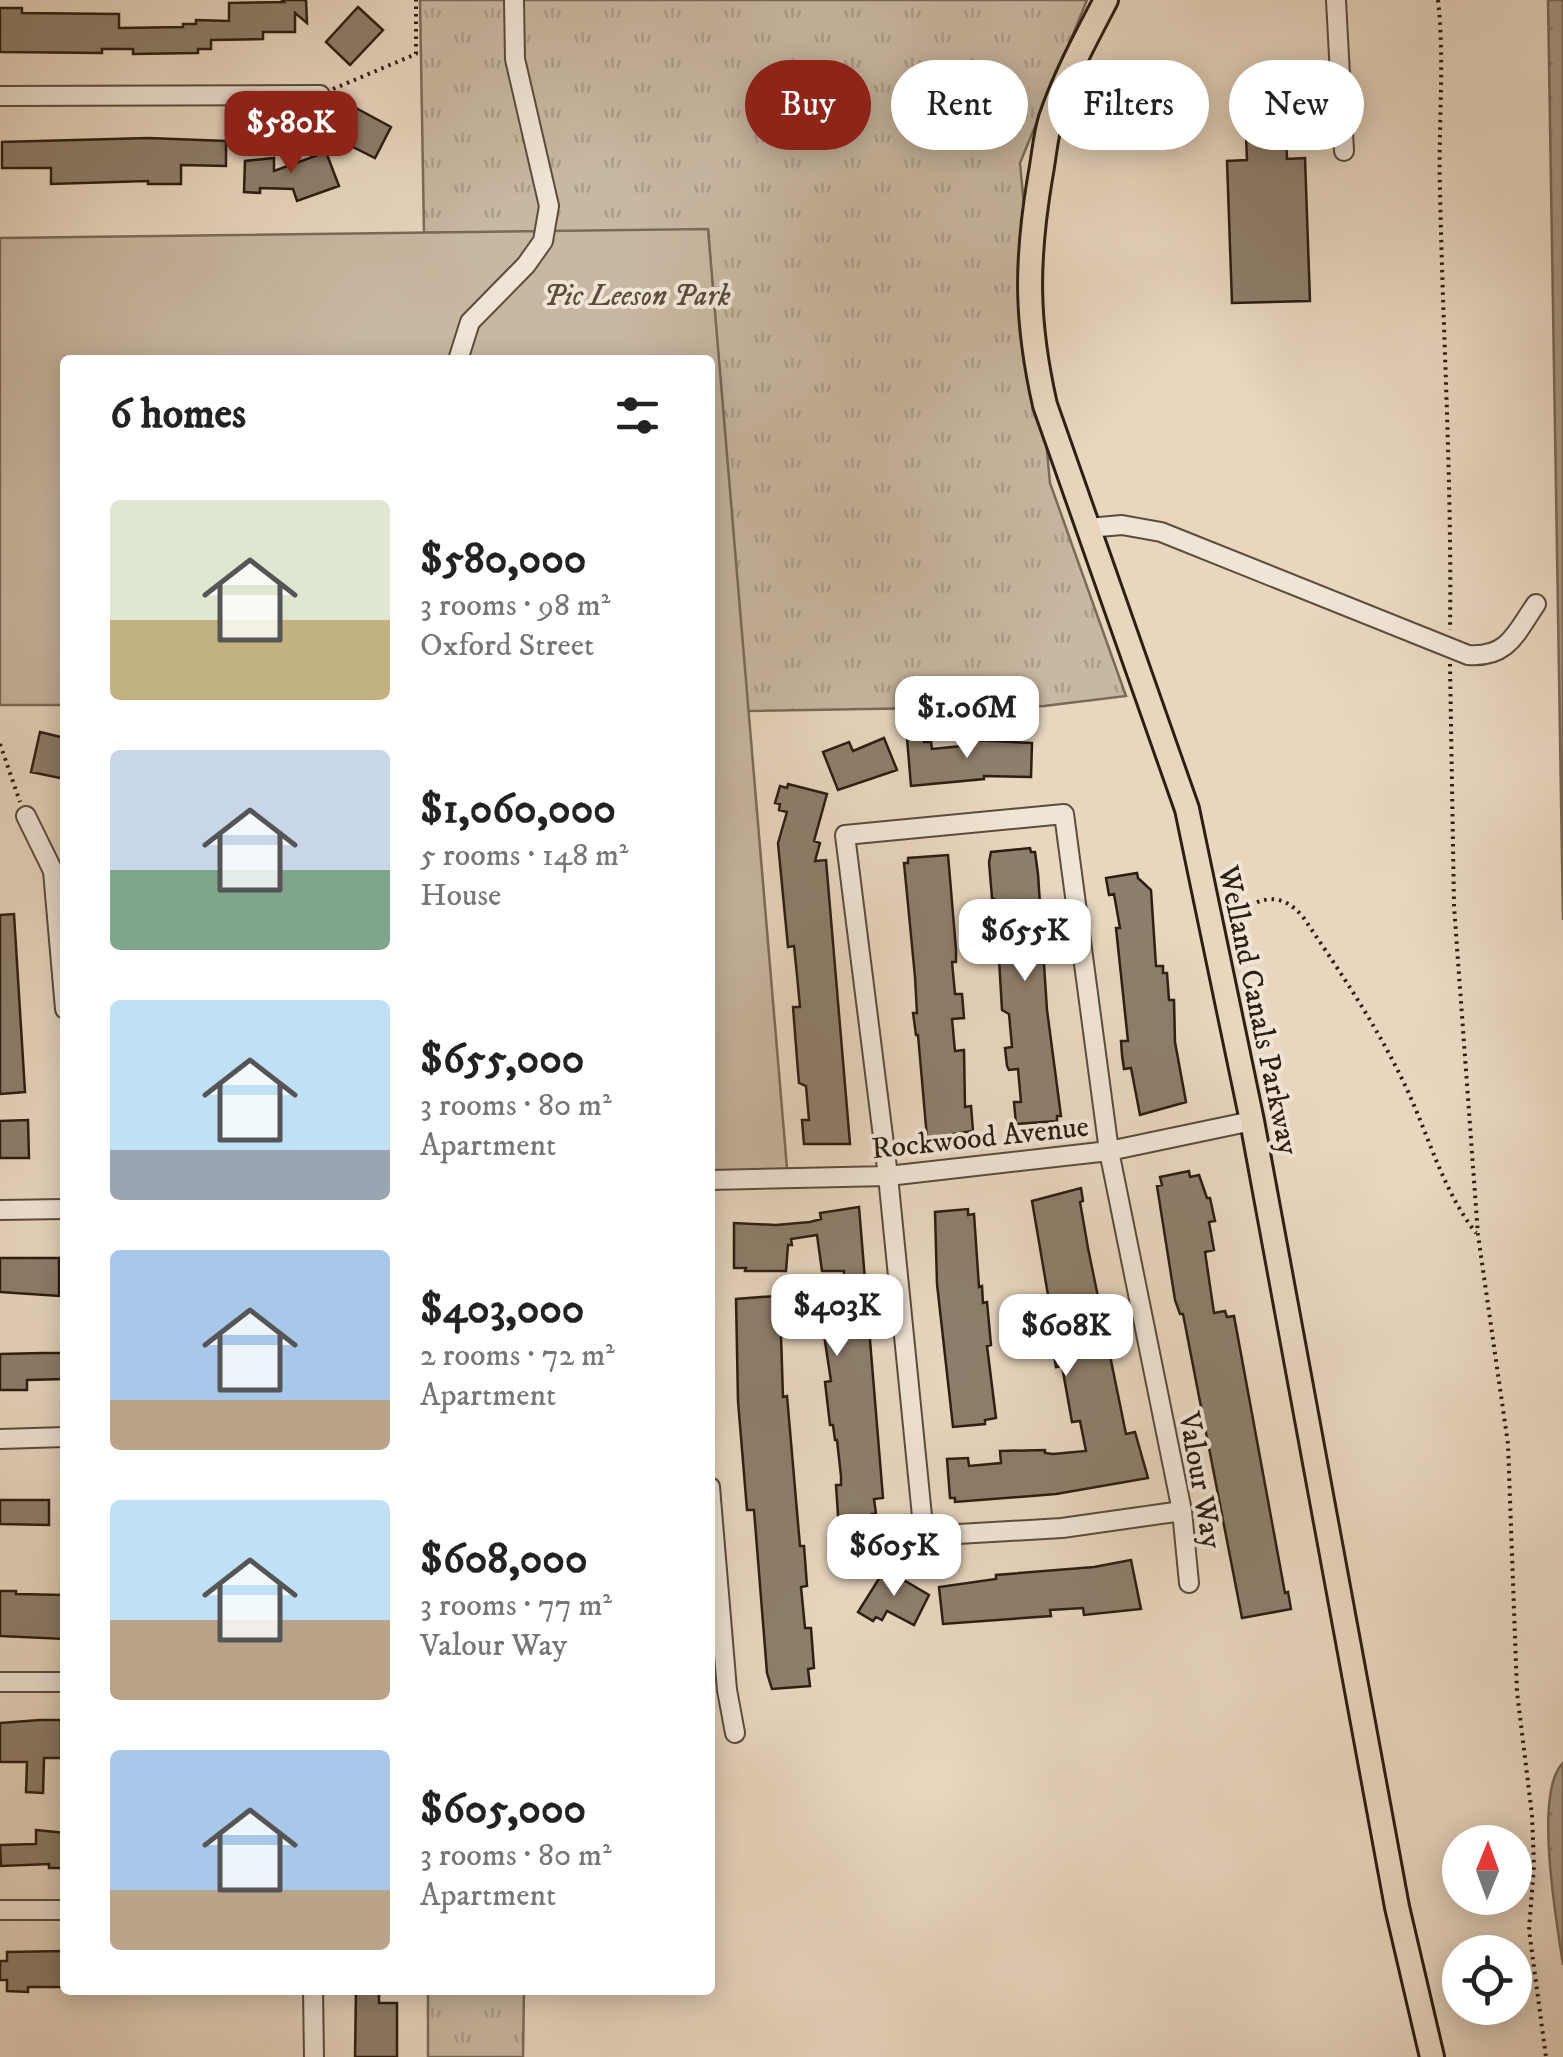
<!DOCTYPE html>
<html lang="en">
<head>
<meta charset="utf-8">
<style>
  :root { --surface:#fff; --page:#f6f6f6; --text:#222; --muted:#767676; --accent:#8f2418 }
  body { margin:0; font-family:"IM FELL DW Pica",serif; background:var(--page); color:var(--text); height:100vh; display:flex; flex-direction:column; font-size:38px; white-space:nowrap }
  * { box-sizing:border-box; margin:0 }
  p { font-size:32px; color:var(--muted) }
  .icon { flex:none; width:55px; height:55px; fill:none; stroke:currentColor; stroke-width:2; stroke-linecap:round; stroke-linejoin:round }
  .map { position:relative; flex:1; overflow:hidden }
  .drawer { position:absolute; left:60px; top:355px; width:655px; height:1640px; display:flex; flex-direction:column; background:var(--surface); border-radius:10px; box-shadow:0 5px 25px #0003 }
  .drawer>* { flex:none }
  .top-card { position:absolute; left:745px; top:60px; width:668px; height:90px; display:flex; gap:20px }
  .needle { width:65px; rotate:1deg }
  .buttons { position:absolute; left:1442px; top:1825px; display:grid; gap:20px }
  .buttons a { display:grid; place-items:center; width:90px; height:90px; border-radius:50%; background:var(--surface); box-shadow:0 5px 25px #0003; font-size:50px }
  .price { position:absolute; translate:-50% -85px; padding:0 22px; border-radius:20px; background:#fff; color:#222; font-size:32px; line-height:65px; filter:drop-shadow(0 2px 5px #0008) }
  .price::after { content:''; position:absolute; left:50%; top:60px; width:30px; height:22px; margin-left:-15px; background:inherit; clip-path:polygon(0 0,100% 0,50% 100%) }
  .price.on { background:var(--accent); color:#fff }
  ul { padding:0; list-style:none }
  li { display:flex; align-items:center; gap:30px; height:250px; padding:0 50px }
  li span { display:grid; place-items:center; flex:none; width:280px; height:200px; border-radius:10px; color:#555 }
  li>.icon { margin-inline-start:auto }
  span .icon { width:120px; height:120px; fill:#fffc; stroke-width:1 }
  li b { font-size:42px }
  h2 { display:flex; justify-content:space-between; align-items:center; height:120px; padding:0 50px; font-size:42px }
  .pill { padding:0 35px; border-radius:45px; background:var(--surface); box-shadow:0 5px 25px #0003; font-size:35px; line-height:90px }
  .pill.on { background:var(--accent); color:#fff }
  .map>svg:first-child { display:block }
  .grass { fill:url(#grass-tufts); stroke:#7a6a59; stroke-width:2.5 }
  .park { fill:#c8b7a1; stroke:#7a6a59; stroke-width:2.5 }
  .water { fill:url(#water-ripples); stroke:#766756; stroke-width:2.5 }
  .building { fill:#8e7e6b; stroke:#2c1e11; stroke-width:2.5 }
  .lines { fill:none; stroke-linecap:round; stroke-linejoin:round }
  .minor-casing { stroke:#5b4c3c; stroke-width:22 }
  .major-casing { stroke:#2c1e11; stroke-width:28 }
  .path { stroke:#2c1e11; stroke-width:4; stroke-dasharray:2.5 5; stroke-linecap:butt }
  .minor { stroke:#f0e4d5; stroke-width:18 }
  .major { stroke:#e8d6bf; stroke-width:22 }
  .labels { text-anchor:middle; stroke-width:8; stroke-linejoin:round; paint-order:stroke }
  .park-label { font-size:30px; font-style:italic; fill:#5b4c3c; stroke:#f0e4d5 }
  .street-label { font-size:30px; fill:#2c1e11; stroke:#f0e4d5 }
</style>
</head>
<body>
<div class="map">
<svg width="1563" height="2057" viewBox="0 0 1563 2057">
  <defs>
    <pattern id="grass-tufts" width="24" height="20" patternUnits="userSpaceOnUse" patternTransform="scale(2.5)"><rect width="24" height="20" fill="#c8b7a1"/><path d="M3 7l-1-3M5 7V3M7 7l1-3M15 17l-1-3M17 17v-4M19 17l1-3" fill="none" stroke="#ac9d8a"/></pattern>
    <pattern id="water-ripples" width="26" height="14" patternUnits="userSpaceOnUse" patternTransform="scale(2.5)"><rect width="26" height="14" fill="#a89784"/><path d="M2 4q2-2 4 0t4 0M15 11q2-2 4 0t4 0" fill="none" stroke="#897b6b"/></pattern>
  </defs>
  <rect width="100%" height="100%" fill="#e8d6bf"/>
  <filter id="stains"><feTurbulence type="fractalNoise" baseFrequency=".002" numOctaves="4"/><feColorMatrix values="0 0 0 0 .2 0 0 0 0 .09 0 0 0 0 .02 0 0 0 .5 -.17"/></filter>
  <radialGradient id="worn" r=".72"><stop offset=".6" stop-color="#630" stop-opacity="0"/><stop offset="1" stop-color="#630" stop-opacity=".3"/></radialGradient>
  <path class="grass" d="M420,0h667l-67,163 30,320 76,213 -82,10 -297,5 -39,-481 -284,3z
    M428,1990h96l-1,67h-95z"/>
  <path class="park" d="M708,229l80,951 -78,3v-823h-645v345h-65v-467z"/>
  <path class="water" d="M1548,0h15v920z
    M1563,1763v202c-6,-42 -30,-173 0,-202z"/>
  <path class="building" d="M282,0h24l1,23 -12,-10v19h-32v7l-52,1v9h-13v4l-65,1v-5h-31v4l-102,-1v-44h22v5l97,1v14l64,-1v-3h13v-4l33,1v-18l55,-1z
    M358,7l25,23 -33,35 -24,-23z
    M356,108l35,19 -16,31 -36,-18z
    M1286,134l1,25 18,-1 5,143 -78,2 -5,-142 20,-1 -1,-24z
    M148,138l78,3v25l-45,-1v19h-33v-3l-97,3v-16h-49v-26z
    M326,152l13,34 -42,15 -4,-12 -33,-1v5l-16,-1 1,-31 29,-3v13z
    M40,732l25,6v41l-34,-7z
    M923,737l1,5h7l1,7 40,-4v-5l60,3 -1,34 -47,-1v3l-73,7 -4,-48z
    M884,738l13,32 -59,20 -15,-38 26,-10 4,9z
    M788,784l39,10 -13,47 6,2 -5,18 11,-1 24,284h-46l-2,-24h7l-3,-34 -7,-3 -2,-24 -4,-52h7l-3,-32 -3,-29 -6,1 -10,-104 9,-31 -8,-2 1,-6 -5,-1 5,-17 7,2z
    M1030,848l1,4h4l3,22 9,136 14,106h-4v5l-41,3 -2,-22h7l-3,-33 -9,1 -2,-4 -2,-18 7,-1 -3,-33 -7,-4 -4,-68 3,-1 2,-7 -3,-32 -8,-4 -3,-36 2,-10z
    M948,855l8,94v13h-4l3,32h7l2,24 -12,1 3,32 9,-1 1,57 6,-1 2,25 -46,7 -9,-103h-2l-3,-22h4l-2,-36 -11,-114h4v-5z
    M1137,873l1,5 13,12 5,76h7v7h4l2,27h5l1,42 11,60 -46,13 -9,-47 -7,1 -2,-14 -1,-14h7l-12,-113h4l-6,-34 -5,1 -3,-17z
    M14,914l11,178 -25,2v-179z
    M28,1120l1,38h-29v-37z
    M1189,1171l1,6 9,-2 8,23h3l5,23 -6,1 5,28 -9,2 9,61 11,-2 2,6 7,-1 51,277 3,-1 3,17 -49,9 -59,-304h-3l-5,-14 -18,-114 5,-1 -2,-8z
    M1081,1188l2,13 -3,1 8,46 38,186 9,-2 13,46 -92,16 -101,8v-4h-5l-3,-39 21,-1 1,8 32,-3 -1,-12 45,-1v3l8,1 33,-3 -6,-30 -8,1 -10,-56 -6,1 -4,-24 4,-1 -24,-141z
    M859,1207l24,291 -9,1 2,15h-4l4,44 -35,2 -5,-75h5v-9l-4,-36h-2l-2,-15h-3l-5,-43 6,-1 -13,-86 26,-5v-19h-22l-5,-36 -26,4 1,6h-4l-2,26h-41l1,-3h-12v-45l42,2 34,-3 11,-3 -1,-6z
    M968,1209v6l6,-1 5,73 3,-1 1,17 4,-1 4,43 -4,1 9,72 -11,2v4l-32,3 -16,-143 -2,-72z
    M0,1258h59v38l-59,-4z
    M775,1296l1,9h4l3,92 4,-1 13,150h4l3,40 -6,1 4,41h6l3,40 -6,1 2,17 -38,3 -5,-16 -13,-163h-7l-9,-109 -2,-102z
    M42,1353h23v26l-38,1v10h-27v-36z
    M0,1500h49v25l-49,-1z
    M1131,1560l10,49 -57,6 -1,-7 -33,2 1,6 -108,8 -4,-37 57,-8v-4l98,-8z
    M885,1569l44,26 -15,30 -27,-14 -5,9 -6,-3 -3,4 -15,-9z
    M0,1591h16v3l49,1v44l-65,-3z
    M40,1720h21v38h-17l-1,35 -17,-1 1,-30h-27v-39z
    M36,1830l29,3v35h-16v-4l-48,2 -1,-21 36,-1z
    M65,1951v36h-37v5l-21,-1v-11h-7v-19h7v-9z
    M356,1990h23v13h18v54h-42z"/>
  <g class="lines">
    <defs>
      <path id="minor" d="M1336,0l8,151
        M0,96l320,-1
        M458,360l12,-38 56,-57 17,-24 6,-35 -34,-147 -1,-59
        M1088,528l34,-3 39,7 307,123c40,3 48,-22 68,-51
        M26,816l27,55 12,138
        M710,1180l178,-4 221,-25 143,-30
        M0,1210l65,-1
        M0,1439l65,-2
        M710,1487l17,203 8,43
        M1182,1511l-120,17 -138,8 -36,-360 -43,-341 219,-21 45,337 73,360 7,72
        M0,1682h65
        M0,1910h65
        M313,1990l1,67"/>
      <path id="major" d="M1106,0c-20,38 -41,77 -55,118 -6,19 -7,40 -11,60 -14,85 -14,143 5,227l142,404 65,312 145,786 35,150"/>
    </defs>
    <use href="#minor" class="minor-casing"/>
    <use href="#major" class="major-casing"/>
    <path class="path" d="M1438,0c7,63 0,126 2,190 3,146 12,293 10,440
      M333,89l83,-35v-54
      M1450,664l4,242 24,329 30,209 9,248 15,123 2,50 -5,65 17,127
      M0,744l20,58
      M1235,936l3,-23c25,-18 45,-20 65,4 36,53 72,106 100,164 25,51 38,107 73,152"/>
    <use href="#minor" class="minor"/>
    <use href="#major" class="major"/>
  </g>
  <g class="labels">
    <g class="park-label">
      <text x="637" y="305">Pic Leeson Park</text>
    </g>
    <g class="street-label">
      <text transform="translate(1259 1010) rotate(78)" y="10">Welland Canals Parkway</text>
      <text transform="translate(980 1137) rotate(-6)" y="10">Rockwood Avenue</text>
      <text transform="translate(1201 1480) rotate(80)" y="10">Valour Way</text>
    </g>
  </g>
  <rect width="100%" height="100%" filter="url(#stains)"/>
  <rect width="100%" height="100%" fill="url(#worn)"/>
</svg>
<div class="buttons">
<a><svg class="needle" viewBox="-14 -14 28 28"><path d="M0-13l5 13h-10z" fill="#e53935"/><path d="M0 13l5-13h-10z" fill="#767676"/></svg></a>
<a><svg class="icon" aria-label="locate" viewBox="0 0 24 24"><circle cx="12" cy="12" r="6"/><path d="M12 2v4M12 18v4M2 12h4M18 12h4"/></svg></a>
</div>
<b class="price on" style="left:291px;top:176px">$580K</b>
<b class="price" style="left:967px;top:761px">$1.06M</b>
<b class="price" style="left:1025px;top:984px">$655K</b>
<b class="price" style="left:837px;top:1359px">$403K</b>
<b class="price" style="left:1066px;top:1379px">$608K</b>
<b class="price" style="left:894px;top:1599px">$605K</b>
<div class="top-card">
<a class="pill on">Buy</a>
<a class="pill">Rent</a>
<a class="pill">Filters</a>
<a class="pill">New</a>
</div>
<section class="drawer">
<h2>6 homes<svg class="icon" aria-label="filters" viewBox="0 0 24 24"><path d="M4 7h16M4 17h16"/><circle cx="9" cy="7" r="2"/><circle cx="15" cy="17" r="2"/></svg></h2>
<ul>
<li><span style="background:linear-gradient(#dfe7d0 60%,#c2b280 0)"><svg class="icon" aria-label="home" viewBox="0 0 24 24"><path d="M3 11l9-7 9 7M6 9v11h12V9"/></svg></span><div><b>$580,000</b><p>3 rooms · 98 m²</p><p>Oxford Street</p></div></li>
<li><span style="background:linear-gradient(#c9d6e8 60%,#7fa58c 0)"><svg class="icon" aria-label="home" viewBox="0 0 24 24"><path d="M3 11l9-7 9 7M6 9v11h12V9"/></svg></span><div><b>$1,060,000</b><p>5 rooms · 148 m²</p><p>House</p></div></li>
<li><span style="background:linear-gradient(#bfe0f5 75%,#9aa5b1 0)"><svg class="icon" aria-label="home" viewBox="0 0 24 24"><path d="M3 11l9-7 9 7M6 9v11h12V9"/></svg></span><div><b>$655,000</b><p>3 rooms · 80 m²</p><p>Apartment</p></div></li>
<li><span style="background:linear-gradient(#a9c7e8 75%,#b9a48a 0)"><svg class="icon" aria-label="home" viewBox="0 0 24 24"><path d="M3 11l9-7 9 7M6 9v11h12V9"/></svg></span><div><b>$403,000</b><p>2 rooms · 72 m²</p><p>Apartment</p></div></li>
<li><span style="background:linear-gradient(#bfe0f5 60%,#b9a48a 0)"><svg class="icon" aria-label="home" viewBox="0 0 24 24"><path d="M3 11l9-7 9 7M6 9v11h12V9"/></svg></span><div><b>$608,000</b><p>3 rooms · 77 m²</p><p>Valour Way</p></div></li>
<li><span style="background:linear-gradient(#a9c7e8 70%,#b9a48a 0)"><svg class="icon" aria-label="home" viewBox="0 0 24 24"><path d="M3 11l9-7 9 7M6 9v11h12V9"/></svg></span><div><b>$605,000</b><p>3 rooms · 80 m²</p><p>Apartment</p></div></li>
</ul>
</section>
</div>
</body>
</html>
